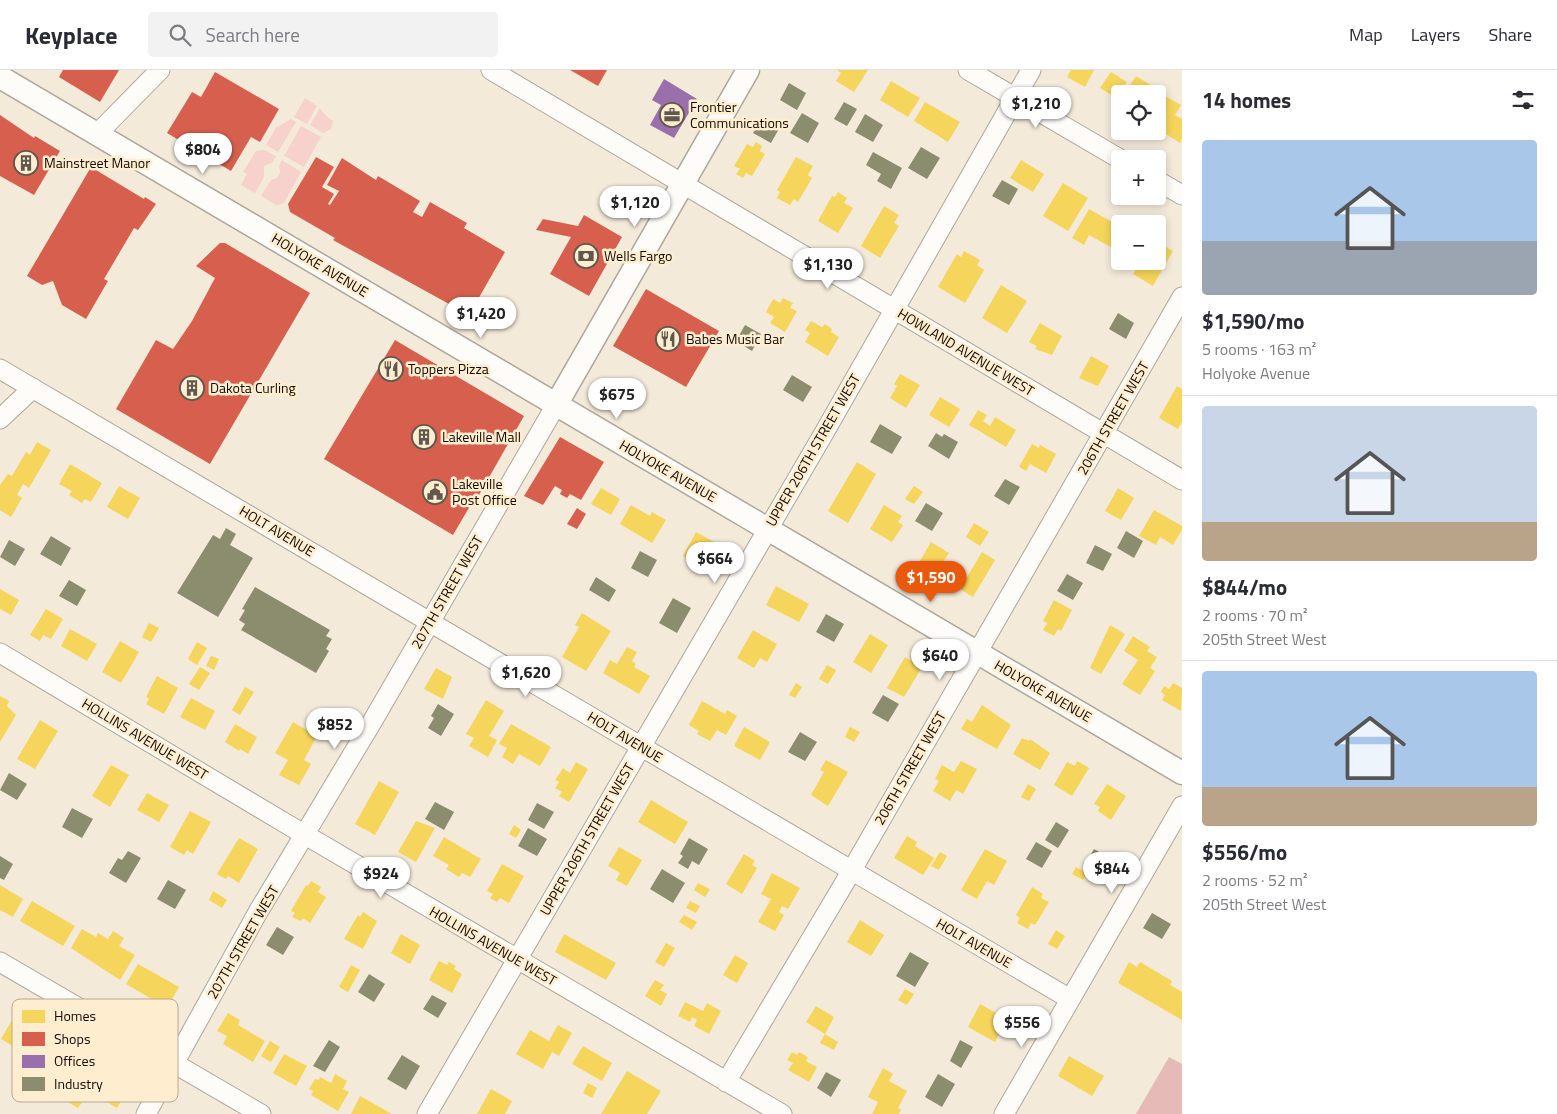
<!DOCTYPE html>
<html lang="en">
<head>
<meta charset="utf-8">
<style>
  :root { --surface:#fff; --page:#f2f2f3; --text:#2b2b33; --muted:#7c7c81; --line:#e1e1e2; --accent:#ea580c }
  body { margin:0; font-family:"Titillium Web",sans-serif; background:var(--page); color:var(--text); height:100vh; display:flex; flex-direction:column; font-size:19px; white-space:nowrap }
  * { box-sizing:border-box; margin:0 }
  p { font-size:16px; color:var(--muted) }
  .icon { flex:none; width:28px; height:28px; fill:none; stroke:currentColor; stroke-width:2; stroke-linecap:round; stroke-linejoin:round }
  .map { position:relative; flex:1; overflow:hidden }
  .details { display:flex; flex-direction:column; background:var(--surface); width:375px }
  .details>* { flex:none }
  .buttons { position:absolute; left:1111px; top:15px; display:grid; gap:10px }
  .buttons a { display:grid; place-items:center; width:55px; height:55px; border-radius:5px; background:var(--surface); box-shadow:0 2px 8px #0003; font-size:25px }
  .price { position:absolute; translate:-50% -42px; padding:0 11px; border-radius:18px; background:#fff; color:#222; font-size:16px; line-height:32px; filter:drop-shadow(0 1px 2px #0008) }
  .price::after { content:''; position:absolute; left:50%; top:30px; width:15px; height:11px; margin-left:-8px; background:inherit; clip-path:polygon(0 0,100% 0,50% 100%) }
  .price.active { background:var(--accent); color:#fff }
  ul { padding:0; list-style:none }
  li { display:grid; align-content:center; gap:10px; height:265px; padding:0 20px }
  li+li { border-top:1px solid var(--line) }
  li span { display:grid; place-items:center; height:155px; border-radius:5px; color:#555 }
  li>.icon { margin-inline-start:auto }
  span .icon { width:90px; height:90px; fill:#fffc; stroke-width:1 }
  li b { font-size:21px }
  h2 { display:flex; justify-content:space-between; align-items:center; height:60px; padding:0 20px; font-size:21px }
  header { display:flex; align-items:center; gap:30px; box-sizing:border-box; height:70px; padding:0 25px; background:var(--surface); border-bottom:1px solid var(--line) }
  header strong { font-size:24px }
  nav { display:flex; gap:28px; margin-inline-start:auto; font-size:18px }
  .search { width:350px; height:45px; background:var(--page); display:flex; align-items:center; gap:12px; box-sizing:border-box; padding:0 18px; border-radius:5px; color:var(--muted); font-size:19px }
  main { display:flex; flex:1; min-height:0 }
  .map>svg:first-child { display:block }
  .green { fill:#f7d1cc }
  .forest { fill:#e6bab6 }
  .homes { fill:#f6d55c }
  .shops { fill:#d6604d }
  .offices { fill:#9970ab }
  .industry { fill:#8c8c6e }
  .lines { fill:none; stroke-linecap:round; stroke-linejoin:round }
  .minor-casing { stroke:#aea69a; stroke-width:21 }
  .tertiary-casing { stroke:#aea69a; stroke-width:25 }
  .minor { stroke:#fdfcf9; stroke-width:19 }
  .tertiary { stroke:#fdfcf9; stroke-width:22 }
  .labels { text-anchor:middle; stroke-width:5; stroke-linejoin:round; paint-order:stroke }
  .poi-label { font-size:14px; fill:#100a03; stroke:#ffedd0; text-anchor:start }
  .street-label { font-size:14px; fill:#100a03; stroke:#ffedd0 }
  .key { fill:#ffedd0; stroke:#b7a992; stroke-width:1 }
  .key-label { font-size:14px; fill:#100a03 }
</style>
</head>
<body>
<header>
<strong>Keyplace</strong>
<div class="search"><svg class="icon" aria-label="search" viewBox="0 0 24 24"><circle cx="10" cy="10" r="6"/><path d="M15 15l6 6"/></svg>Search here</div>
<nav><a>Map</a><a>Layers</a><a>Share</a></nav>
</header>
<main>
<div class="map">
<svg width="1182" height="1044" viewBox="0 0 1182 1044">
  <rect width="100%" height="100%" fill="#f4eada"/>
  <path class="green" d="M305,28l12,8 -10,18 -13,-7z
    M320,38l5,7 8,6 -2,8 -8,4 -13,-8z
    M291,49l5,3 -18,30 -12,-7 10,-17z
    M301,56l20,11 -17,30 -20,-11z
    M264,80l12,6 -3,6 -9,4v11l-9,16 -14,-8 6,-11 -4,-2 13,-21z
    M282,90l19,12 -17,31 -8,2 -15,-9 10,-16 6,-2 3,-5 -1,-7z"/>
  <path class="forest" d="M1169,987l13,7v50h-46z"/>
  <path class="homes" d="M837,0h31l-14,22 -18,-11 5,-8z
    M1071,0h23l-9,17 -18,-10z
    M1111,2l16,10 -3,4 4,2 8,-12 18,11 -4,7h-30v13l-5,-3 3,-5 -18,-11z
    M891,11l29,17 -12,19 -28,-17z
    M1165,26l16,9 -6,10 7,4v20l-2,4 -22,-14v-24z
    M925,32l35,20 -12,20 -34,-21z
    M756,72l6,4 -2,5 5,3 -13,22 -6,-3 -3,5 -7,-4 4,-5 -6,-3 13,-22 6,3z
    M796,87l17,9 -5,9 4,3 -14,24 -4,-3 -4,6 -13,-7 3,-6 -3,-2z
    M1021,90l23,14 -11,18 -23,-14z
    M1063,113l25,15 -20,33 -25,-15z
    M838,122l9,6 -3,5 9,5 -15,25 -20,-12 14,-25 3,1z
    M884,136l15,9 -5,8 5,3 -19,32 -19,-12z
    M1089,139l25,14 4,-6 12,7h-10v19l-4,7 -27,-15 -5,10 -12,-7z
    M1158,172l15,9 -20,35 -20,-12 8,-13h17z
    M964,181l16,9 -3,5 7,5 -19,33 -27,-16 19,-33 4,3z
    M1001,215l26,16 -20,32 -25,-15z
    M783,228l10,5 -3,5 7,3 -12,21 -15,-9 4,-6 -8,-5 7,-13 7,4z
    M811,251l11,6 3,-3 7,5 -1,3 8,5 -11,19 -23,-14 5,-9 -5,-3z
    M1040,253l22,13 -10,19 -17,-6 2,-3 -8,-4z
    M1091,286l18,10 -11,20 -19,-8z
    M900,304l20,11 -14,23 -16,-10 7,-12 -3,-2z
    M1177,316l5,3v33l-4,7 -19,-11z
    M940,327l20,12 -11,18 -20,-12z
    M978,340l9,5 -4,6 7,5 5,-9 21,13 -10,17 -37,-22z
    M37,372l14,8 -22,38 -6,-4 -6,11 5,3 -11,19 -11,-7v-25l8,-11 4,2 14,-24 4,3z
    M1032,374l7,4 1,-3 16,9 -10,19 -16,-9 -4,7 -7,-4z
    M857,392l19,12 -28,49 -20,-12z
    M70,394l32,19 -11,19 -6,-3 -3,4 -13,-8 3,-4 -13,-7z
    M119,416l21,12 -12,21 -21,-12z
    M914,416l9,6 -9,12 -9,-5z
    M601,418l19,11 -9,16 -20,-11z
    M1118,418l16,10 -13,22 -16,-9z
    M631,435l19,11 2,-4 14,8 -14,23 -32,-19z
    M884,435l18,11 -4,6 5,3 -11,17 -22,-13z
    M1154,440l28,16v4l-9,15 -13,-8 -4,8 -17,-9z
    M974,453l15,9 -9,14 -14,-9z
    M696,462l20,11 -11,20 -10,-6 -3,5 -9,-6z
    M931,472l18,11 -12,18 -17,-10z
    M982,482l13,8 -22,37 -13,-8z
    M776,516l33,18 -10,18 -33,-17z
    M0,519l19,11 -8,15 -11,-6z
    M1054,530l18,10 -11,21 -3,-2 -4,7 -11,-6 4,-7 -4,-2z
    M46,539l17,10 -12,20 -8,-4 -3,6 -10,-6z
    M582,543l29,18 -25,40 -24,-14 17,-30 -4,-2z
    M149,553l10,5 -8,14 -9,-5z
    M1110,555l15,9 -24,40 -11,-6z
    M70,559l27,15 -10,17 -26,-15z
    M753,560l24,14 -10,18 -7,-4 -6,10 -17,-10z
    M870,564l18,11 -17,28 -18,-11z
    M1133,566l17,11 -3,4 10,6 -7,11 5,3 -15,24 -18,-11 16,-24 -14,-9z
    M120,571l19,11 -18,31 -19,-11z
    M197,572l10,6 -10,17 -9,-6z
    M627,577l10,5 -5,9 4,3 -2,3 16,9 -11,18 -36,-21 7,-13 7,4z
    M211,586l8,3 -5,11 -8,-4z
    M905,587l17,10 -18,30 -17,-9z
    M827,595l9,5 -8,14 -9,-5z
    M200,597l10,6 -11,17 -10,-6z
    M436,598l16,9 -9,22 -19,-10z
    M157,606l21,12 -14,26 -18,-10 3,-5 -3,-2z
    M796,613l6,4 -7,11 -6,-3z
    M1173,613l9,5 -1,23 -19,-11 3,-5 -4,-3 3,-6 5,3z
    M245,617l9,5 -14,23 -8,-5z
    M0,626l9,5 -2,5 9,9 -16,27z
    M191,628l24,13 -10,19 -25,-13z
    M486,630l18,11 -15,25 8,4 -9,17 -19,-11 5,-8 -8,-4z
    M702,631l23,13 2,-4 10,6 -11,19 -9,-5 -7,11 -13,-7 2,-3 -10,-6z
    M982,635l29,20 -14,24 -36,-20 6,-10 5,3z
    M40,650l18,11 -23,38 -18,-10z
    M293,652l24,14 -13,24 7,4 -12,21 -20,-10 9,-15 -13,-7z
    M235,654l22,13 -9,17 -8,-5 -1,2 -14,-9z
    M511,654l40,23 -11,19 -21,-12 -6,10 -11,-7 5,-9 -8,-4z
    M744,657l26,15 -10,18 -26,-14z
    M850,657l10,5 -6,10 -9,-5z
    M1022,668l7,3 1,-2 20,14 -10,17 -27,-16z
    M826,690l22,12 -20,34 -17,-11 13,-23 -4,-2z
    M961,691l16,8 -14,25 -7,-4 -6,11 -17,-10 6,-10 -4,-2 7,-14 12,7z
    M1077,691l12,7 -17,28 -18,-11 13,-23 8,4z
    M576,692l12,7 -19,33 -10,-6 3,-4 -7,-4 4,-6 -4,-2 8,-12 7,5z
    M111,695l18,10 -19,32 -18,-11z
    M379,711l20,11 -24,43 -20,-11z
    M1028,714l8,5 -7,12 -8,-4z
    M1107,714l19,12 -15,24 -13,-9 2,-4 -6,-3z
    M147,723l22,12 -10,17 -22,-12z
    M651,730l37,22 -13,22 -37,-22z
    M190,741l21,11 -18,32 -6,-4 -3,5 -14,-8z
    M416,751l19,7 -19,34 -18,-10z
    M514,755l7,5 -5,8 -7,-4z
    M907,766l10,6 -2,4 19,12 -11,17 -29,-17z
    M444,767l37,22 -11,18 -8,-4 -3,4 -13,-8 3,-4 -16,-9z
    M239,768l19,11 -19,34 -11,-7 -2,3 -9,-5z
    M619,777l23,13 -15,26 -11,-6 4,-7 -12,-7z
    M985,779l22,12 -13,24 -7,-4 -10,18 -16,-9z
    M940,782l7,4 -8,14 -8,-4z
    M744,784l11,7 -3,4 5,3 -15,26 -16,-10z
    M502,794l22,12 -15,27 -9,-5 -3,4 -7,-4 3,-4 -6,-3z
    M1076,797l11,6 -4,7 -11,-6z
    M772,803l28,15 -12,21 -6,-3 -3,6 5,3 -9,16 -17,-9 13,-23 -10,-5z
    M311,811l10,6 -3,5 8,5 -16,26 -7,-5 -2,3 -9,-4 3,-4 -4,-2 15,-26 2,1z
    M698,813l12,6 -5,8 -11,-7z
    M0,815l23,14 -10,18 -13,-7z
    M1032,817l11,7 -2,4 8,4 -14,23 -4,-2 -3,6 -11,-6 3,-5 -4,-3z
    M213,821l14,9 -5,8 -13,-8z
    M32,831l43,25 -12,20 -43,-25z
    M690,831l10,5 -4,7 -10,-5z
    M363,842l14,9 -14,28 -19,-10 14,-24 2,2z
    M684,845l13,7 -5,8 -13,-8z
    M860,850l24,15 -13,21 -24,-14z
    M82,859l14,8 2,-4 10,6 5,-8 11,7 -5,8 16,9 -15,25 -49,-32z
    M1056,860l9,6 -8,13 -9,-5z
    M401,864l19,11 -10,19 -19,-11z
    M564,864l52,29 -10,17 -51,-28z
    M666,873l9,5 -11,19 -9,-5z
    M735,885l13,8 -11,20 -14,-8z
    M439,891l8,4 2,-3 7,4 -2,3 8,5 -10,19 -23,-13z
    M1129,892l8,5 3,-5 32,19 -2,4 12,7v28l-64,-37z
    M138,894l41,23 -12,21 -41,-24z
    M351,895l9,5 -12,22 -9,-5z
    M655,910l9,5 -4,5 7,4 -6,12 -16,-10z
    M905,919l9,5 -7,11 -9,-5z
    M685,932l18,9 4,-8 14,8 -12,23 -15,-8 3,-6 -5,-3 -2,5 -12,-6z
    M980,934l16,9 -2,3 11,7 -10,19 -27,-15z
    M816,936l18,11 -9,17 -19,-12z
    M228,943l12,7 -2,5 27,16 -12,21 -30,-18 4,-8 -10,-5z
    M12,950l28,19 -10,17 -29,-17z
    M558,955l14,8 -13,23 -7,-4 -9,17 -27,-15 14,-24 19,11z
    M825,964l13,8 -4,8 -14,-7z
    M270,971l10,6 -9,15 -10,-6z
    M583,976l29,17 -10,18 -30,-17z
    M792,982l5,3 2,-3 9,5 -2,4 11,6 -8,15 -21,-12 5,-7 -6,-3z
    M284,984l23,12 -11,20 -23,-13z
    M1069,986l35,20 -12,20 -34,-20z
    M883,998l10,6 -4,7 18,10 -9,17 3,2 -2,4h-27l6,-12 -10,-5z
    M627,1001l34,20 -14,23h-46z
    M100,1003l28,16 -11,19 -28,-16z
    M335,1004l12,7 -4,8 6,3 -11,19 -27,-16 2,-4 -4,-2 6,-10 4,1 1,-3 11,6z
    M588,1013l9,5 -5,10 -9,-5z
    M77,1016l12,6 -11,16 -10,-6z
    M491,1019l21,12 -7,13h-28z
    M360,1026l32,18h-41z"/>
  <path class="shops" d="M63,0h56l-19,32 -41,-25z
    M570,0h37l-9,16z
    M215,2l64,37 -19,33 -9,-5 -20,34 -64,-38 25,-41 9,5z
    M0,45l34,23 1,-2 25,15 -26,44 -34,-19z
    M316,87l18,10 -12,20 12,7 -6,10 2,1 9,-14 -12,-6 15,-27 34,22 2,-4 42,25 -7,11 9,5 8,-15 37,21 -3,5 41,24 -36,63 -127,-70 -9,-5 2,-2 -45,-26 -2,-8z
    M91,97l53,32 1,-2 11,7 -18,26 -4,-2 -30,51 4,2 -22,38 -24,-14 -9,-24 -11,4 -15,-9z
    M584,145l38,22 -33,59 -39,-22 21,-37 -35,-7 7,-11 35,7z
    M220,173h5l85,50 -100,171 -94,-55 40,-69 17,9 19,-28 23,-43 -19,-12z
    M646,219l73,42 -33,56 -73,-41z
    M395,270l129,76 -49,86 -2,-1 -20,34 -129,-76z
    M560,367l44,25 -23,38 -11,-6 -3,4 -7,-4 2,-4 -7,-4 -12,19 -19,-9z
    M577,438l9,6 -9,15 -10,-5z"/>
  <path class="offices" d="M664,9l33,20 -23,39 -24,-13 11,-20 -9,-5z"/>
  <path class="industry" d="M789,13l17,10 -9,17 -17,-10z
    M844,32l13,7 -10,17 -13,-7z
    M802,43l17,10 -11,20 -18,-10z
    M865,44l18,11 -10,17 -18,-10z
    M763,47l17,10 -9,16 -18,-10z
    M921,77l19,11 -13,21 -19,-11z
    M873,82l29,16 -11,21 -14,-8 4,-7 -15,-9z
    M1002,110l16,9 -9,16 -17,-9z
    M1118,243l16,10 -8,16 -17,-10z
    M745,255l16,9 -9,17 -16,-10z
    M792,305l20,12 -9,15 -20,-12z
    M880,354l22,13 -10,17 -22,-12z
    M936,363l6,4 2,-3 14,8 -9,17 -21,-13z
    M1005,409l15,8 -11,18 -15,-9z
    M926,433l17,10 -11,18 -17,-10z
    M226,458l10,6 -6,11 23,13 -35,59 -41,-24 36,-58 7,4z
    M1126,461l17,10 -9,17 -17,-10z
    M51,466l20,12 -10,18 -21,-12z
    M9,470l16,9 -10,17 -15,-9z
    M1095,475l17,9 -9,17 -17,-8z
    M640,481l17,9 -9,17 -17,-9z
    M1067,504l16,9 -10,17 -16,-9z
    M596,507l20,13 -7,12 -20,-12z
    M69,510l17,10 -9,16 -18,-10z
    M255,517l75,43 -4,6 6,3 -6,10 3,2 -13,22 -75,-43 4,-6 -6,-4 6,-10 -3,-1z
    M673,528l18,10 -14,25 -18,-10z
    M826,544l18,10 -10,18 -18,-10z
    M883,625l16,9 -11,18 -16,-9z
    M438,634l16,10 -13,22 -13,-8 6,-10 -3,-2z
    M800,662l17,10 -12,19 -17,-9z
    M9,703l18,11 -10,16 -17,-10z
    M435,732l19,10 -10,18 -19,-11z
    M537,733l17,9 -10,17 -16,-9z
    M72,738l21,11 -11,19 -20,-11z
    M1056,752l13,8 -11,18 -13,-8z
    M528,758l19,11 -10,17 -19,-10z
    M689,768l19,11 -9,16 -7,-4 -4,8 -10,-6 5,-7 -3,-2z
    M1036,772l16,9 -10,17 -16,-9z
    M1094,779l16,9 -8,14 -16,-9z
    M128,781l13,7 -15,25 -17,-10 9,-15 4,2z
    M0,786l13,8 -9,16 -4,-2z
    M662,799l23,14 -12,20 -23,-14z
    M168,810l18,10 -11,19 -18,-10z
    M1152,843l19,11 -9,15 -19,-11z
    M277,857l17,10 -11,18 -17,-10z
    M910,882l19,11 -14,24 -19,-11z
    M369,904l16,10 -11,18 -16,-10z
    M432,925l15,8 -9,15 -15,-9z
    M329,970l11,7 -15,25 -12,-6z
    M960,970l13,7 -12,21 -11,-7z
    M402,985l18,11 -14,24 -19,-11z
    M826,1002l15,8 -10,17 -14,-9z
    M938,1004l17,10 -13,23 -17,-10z"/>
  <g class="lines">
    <defs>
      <path id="minor" d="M491,0l691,410
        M968,0l152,89
        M97,64l63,-64
        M1158,111l24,14
        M0,299l1070,630
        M0,349l33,-31
        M0,583l290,173 492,288
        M0,892l261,152
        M726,1012l119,-200 337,-585
        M146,1044l112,-202 114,-190 184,-317
        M427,1044l397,-681 207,-363
        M1004,1044l178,-308"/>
      <path id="tertiary" d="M0,7l1182,696
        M556,335l192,-335"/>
    </defs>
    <use href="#minor" class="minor-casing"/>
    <use href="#tertiary" class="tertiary-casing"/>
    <use href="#minor" class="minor"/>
    <use href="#tertiary" class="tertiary"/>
  </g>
  <defs>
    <symbol id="office-ring" viewBox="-11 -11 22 22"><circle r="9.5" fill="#ffedd0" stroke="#60584e" stroke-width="1.5"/><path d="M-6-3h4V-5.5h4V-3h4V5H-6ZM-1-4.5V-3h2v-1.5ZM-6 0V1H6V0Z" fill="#60584e"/></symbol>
    <symbol id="building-ring" viewBox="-11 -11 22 22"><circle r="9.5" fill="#ffedd0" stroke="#60584e" stroke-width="1.5"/><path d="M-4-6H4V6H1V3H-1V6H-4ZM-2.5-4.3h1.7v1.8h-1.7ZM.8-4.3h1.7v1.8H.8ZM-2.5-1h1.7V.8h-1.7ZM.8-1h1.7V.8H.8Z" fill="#60584e"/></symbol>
    <symbol id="bank-ring" viewBox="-11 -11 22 22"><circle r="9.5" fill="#ffedd0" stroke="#60584e" stroke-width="1.5"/><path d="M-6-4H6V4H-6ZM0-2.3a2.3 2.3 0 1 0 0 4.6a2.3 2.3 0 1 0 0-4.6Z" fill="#60584e"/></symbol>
    <symbol id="restaurant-ring" viewBox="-11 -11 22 22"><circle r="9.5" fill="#ffedd0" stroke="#60584e" stroke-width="1.5"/><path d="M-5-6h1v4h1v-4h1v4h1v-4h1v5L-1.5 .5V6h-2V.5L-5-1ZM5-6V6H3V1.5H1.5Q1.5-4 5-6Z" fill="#60584e"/></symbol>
    <symbol id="civic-ring" viewBox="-11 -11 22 22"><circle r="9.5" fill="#ffedd0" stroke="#60584e" stroke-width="1.5"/><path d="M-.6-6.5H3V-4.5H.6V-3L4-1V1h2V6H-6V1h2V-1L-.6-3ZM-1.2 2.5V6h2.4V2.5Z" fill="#60584e"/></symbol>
  </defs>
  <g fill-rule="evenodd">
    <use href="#office-ring" x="658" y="31" width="28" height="28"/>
    <use href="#building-ring" x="12" y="79" width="28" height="28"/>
    <use href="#bank-ring" x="572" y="172" width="28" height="28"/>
    <use href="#restaurant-ring" x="654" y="255" width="28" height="28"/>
    <use href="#restaurant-ring" x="377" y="285" width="28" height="28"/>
    <use href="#building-ring" x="178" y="304" width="28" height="28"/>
    <use href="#building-ring" x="410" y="353" width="28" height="28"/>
    <use href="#civic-ring" x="421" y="408" width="28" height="28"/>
  </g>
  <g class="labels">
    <g class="poi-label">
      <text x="690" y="42">Frontier<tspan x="690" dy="16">Communications</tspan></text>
      <text x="44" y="98">Mainstreet Manor</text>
      <text x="604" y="191">Wells Fargo</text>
      <text x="686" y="274">Babes Music Bar</text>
      <text x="408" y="304">Toppers Pizza</text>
      <text x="210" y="323">Dakota Curling</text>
      <text x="442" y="372">Lakeville Mall</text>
      <text x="452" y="419">Lakeville<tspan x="452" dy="16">Post Office</tspan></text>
    </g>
    <g class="street-label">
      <text transform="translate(320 195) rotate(31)" y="5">HOLYOKE AVENUE</text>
      <text transform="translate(966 282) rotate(31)" y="5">HOWLAND AVENUE WEST</text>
      <text transform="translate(1113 348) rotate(-60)" y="5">206TH STREET WEST</text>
      <text transform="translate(813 380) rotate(-60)" y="5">UPPER 206TH STREET WEST</text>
      <text transform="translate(668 401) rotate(30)" y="5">HOLYOKE AVENUE</text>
      <text transform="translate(277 461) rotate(31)" y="5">HOLT AVENUE</text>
      <text transform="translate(447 522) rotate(-60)" y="5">207TH STREET WEST</text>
      <text transform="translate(1043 621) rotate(30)" y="5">HOLYOKE AVENUE</text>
      <text transform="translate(625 667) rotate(31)" y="5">HOLT AVENUE</text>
      <text transform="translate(145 669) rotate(31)" y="5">HOLLINS AVENUE WEST</text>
      <text transform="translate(910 698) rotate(-60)" y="5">206TH STREET WEST</text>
      <text transform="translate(587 769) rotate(-60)" y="5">UPPER 206TH STREET WEST</text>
      <text transform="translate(243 872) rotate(-60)" y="5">207TH STREET WEST</text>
      <text transform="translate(974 873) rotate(30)" y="5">HOLT AVENUE</text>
      <text transform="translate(493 876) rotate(30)" y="5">HOLLINS AVENUE WEST</text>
    </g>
  </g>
  <rect x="12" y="929" width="166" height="103" rx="8" class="key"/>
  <rect x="22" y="940" width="23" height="13" fill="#f6d55c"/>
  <rect x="22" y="962" width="23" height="14" fill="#d6604d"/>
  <rect x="22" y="985" width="23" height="13" fill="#9970ab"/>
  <rect x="22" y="1007" width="23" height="14" fill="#8c8c6e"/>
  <g class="key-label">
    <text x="54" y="951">Homes</text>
    <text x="54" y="974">Shops</text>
    <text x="54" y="996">Offices</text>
    <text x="54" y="1019">Industry</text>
  </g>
</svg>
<div class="buttons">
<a><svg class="icon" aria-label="locate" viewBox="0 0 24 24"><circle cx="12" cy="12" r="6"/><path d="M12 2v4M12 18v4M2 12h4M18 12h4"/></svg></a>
<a>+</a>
<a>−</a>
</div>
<b class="price" style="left:1036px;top:59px">$1,210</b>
<b class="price" style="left:203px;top:105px">$804</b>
<b class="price" style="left:635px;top:158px">$1,120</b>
<b class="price" style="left:828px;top:220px">$1,130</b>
<b class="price" style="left:481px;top:269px">$1,420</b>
<b class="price" style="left:617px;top:350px">$675</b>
<b class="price" style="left:715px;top:514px">$664</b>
<b class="price active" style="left:931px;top:533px">$1,590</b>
<b class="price" style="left:940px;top:611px">$640</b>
<b class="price" style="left:526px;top:628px">$1,620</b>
<b class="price" style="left:335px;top:680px">$852</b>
<b class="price" style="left:1112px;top:824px">$844</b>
<b class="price" style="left:381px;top:829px">$924</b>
<b class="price" style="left:1022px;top:978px">$556</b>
</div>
<section class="details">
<h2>14 homes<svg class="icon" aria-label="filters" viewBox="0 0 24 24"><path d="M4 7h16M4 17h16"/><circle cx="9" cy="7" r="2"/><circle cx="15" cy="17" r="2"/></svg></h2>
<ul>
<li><span style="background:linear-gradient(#a9c7e8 65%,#9aa5b1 0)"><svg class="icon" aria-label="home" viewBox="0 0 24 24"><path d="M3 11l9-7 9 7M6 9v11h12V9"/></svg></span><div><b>$1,590/mo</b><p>5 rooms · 163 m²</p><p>Holyoke Avenue</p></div></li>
<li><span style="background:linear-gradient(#c9d6e8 75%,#b9a48a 0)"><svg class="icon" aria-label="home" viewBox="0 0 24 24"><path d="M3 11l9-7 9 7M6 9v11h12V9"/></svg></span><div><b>$844/mo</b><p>2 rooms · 70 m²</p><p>205th Street West</p></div></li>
<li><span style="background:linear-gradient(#a9c7e8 75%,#b9a48a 0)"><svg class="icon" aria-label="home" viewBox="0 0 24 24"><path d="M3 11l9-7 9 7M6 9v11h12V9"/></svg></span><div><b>$556/mo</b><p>2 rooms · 52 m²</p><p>205th Street West</p></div></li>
</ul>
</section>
</main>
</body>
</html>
